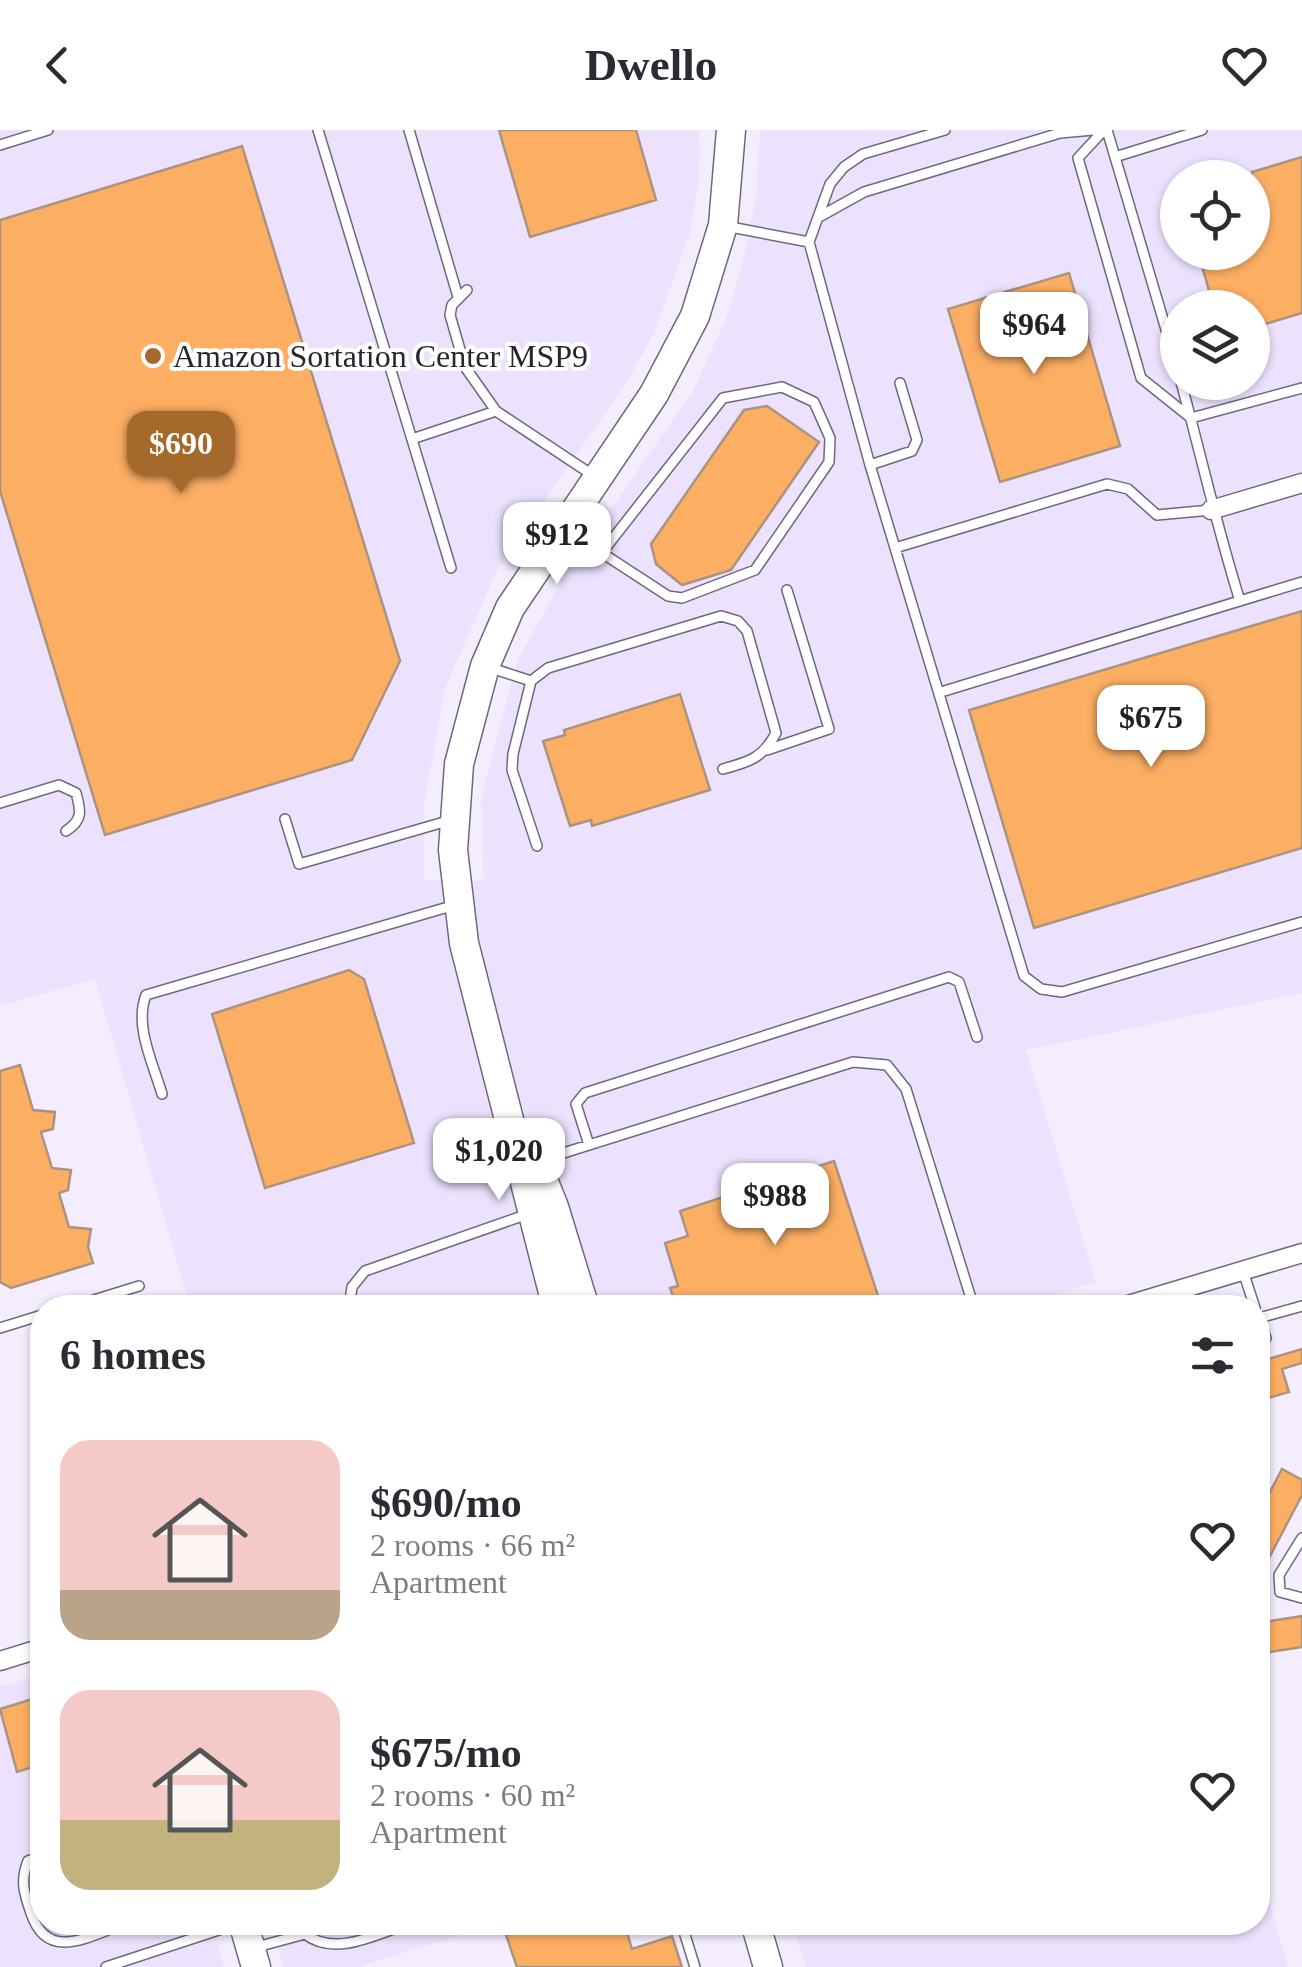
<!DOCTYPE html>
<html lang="en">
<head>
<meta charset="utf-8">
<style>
  :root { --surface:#fff; --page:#f2f2f3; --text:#2b2b33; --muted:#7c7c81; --accent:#a5692b }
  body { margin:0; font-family:Georgia,serif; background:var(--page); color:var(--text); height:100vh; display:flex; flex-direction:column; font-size:38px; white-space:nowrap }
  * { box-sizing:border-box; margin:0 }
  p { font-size:32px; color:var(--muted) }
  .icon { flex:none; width:55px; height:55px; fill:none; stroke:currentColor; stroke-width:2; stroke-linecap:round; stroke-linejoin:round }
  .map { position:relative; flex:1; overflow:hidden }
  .side { position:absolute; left:30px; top:1165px; width:1240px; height:640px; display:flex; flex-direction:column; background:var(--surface); border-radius:40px; box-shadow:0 2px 8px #0004 }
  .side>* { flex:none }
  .controls { position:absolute; left:1160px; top:30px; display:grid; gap:20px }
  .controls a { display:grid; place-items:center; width:110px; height:110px; border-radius:50%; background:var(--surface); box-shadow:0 2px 8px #0004; font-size:50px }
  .price { position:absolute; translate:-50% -85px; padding:0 22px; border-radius:20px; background:#fff; color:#222; font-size:32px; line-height:65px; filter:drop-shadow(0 2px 5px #0008) }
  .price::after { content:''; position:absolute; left:50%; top:60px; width:30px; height:22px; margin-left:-15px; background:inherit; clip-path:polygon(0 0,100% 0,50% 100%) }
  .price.active { background:var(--accent); color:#fff }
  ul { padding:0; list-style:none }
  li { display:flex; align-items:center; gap:30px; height:250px; padding:0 30px }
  li span { display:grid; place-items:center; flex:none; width:280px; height:200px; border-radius:30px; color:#555 }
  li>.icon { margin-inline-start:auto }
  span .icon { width:120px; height:120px; fill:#fffc; stroke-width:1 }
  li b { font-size:42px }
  h2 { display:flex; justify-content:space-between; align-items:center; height:120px; padding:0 30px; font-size:42px }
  header { display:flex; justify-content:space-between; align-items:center; height:130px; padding:0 30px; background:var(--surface); font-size:45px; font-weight:700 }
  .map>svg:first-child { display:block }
  .built { fill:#ede2fe; fill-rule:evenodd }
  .building { fill:#fcae63; stroke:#aa9481; stroke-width:2.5 }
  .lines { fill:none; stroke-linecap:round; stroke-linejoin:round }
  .lane-casing { stroke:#70677f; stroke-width:12 }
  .street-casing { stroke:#70677f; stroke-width:21 }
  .secondary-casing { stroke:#70677f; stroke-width:31 }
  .lane { stroke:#fff; stroke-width:9 }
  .street { stroke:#fff; stroke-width:18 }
  .secondary { stroke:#fff; stroke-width:28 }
  .poi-dot { fill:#a5692b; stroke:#fff; stroke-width:4 }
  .labels { text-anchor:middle; stroke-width:8; stroke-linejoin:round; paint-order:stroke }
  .poi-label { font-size:32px; fill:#29252f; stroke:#fff; text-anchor:start }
</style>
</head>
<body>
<header><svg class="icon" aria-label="back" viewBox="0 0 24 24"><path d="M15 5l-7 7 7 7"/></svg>Dwello<svg class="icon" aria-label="heart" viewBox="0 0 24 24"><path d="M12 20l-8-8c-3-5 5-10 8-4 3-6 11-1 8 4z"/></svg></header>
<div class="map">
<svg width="1302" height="1837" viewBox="0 0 1302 1837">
  <rect width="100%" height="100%" fill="#f3edfe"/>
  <path class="built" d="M0,0h700l-1,50 -9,53 -36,100 -26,47 -129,186 -54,122 -21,117v75l60,1 -3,-83 37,-139 43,-76 133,-194 33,-73 15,-51 14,-67 4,-68h542v863l-276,57 70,232 -82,26 -824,-1 -95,-328 -95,27zM1178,48h74v74h-74zM1178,178h74v74h-74z
    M42,1544v248l169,1 13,44h-224v-280z
    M1258,1733l30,104h-482l-13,-44 465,-1z
    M270,1793h229l-141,44h-75z"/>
  <path class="building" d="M499,0h137l20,70 -126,37z
    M242,16l158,515 -48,99 -247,75 -105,-344v-271z
    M1302,27v156l-50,15v-20h-38l-16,-56h54v-80z
    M1069,143l51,173 -120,36 -52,-173z
    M767,276l52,36 -88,128 -49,15 -26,-21 -5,-20 93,-134z
    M1302,481v237l-268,80 -65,-218z
    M680,564l30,96 -118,36 -1,-6 -21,6 -27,-85 22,-6 -1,-5z
    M349,840l15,9 50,164 -149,45 -53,-174z
    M20,935l13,45 22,2 -2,17 -12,3 11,36 19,2 -3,20 -9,3 10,34 22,2 -3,18 5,16 -82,25 -11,-6v-211z
    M834,1031l48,147 -206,-3 -6,-17 8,-2 -13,-43 23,-7 -8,-25z
    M1302,1219v14l-20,6 7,23 -31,9v-39z
    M1282,1339l20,11v15l-44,84v-64z
    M1302,1486v31l-44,7v-31z
    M42,1566v68l-25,8 -17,-63z
    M546,1792h78l8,27 40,-13 10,31h-165l-11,-32z"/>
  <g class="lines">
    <defs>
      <path id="lane" d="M318,0l133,438
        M409,0l49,167
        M945,0l-82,24 -19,13 -14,17 -21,58 61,223 154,511 17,13 21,3 240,-70
        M1104,0l-26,28 63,220 50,40
        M1107,0l71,240
        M0,15l48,-15
        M1118,26l84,-26
        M819,87l45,-25 196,-59 33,-3
        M725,96l84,16
        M467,160l-15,15 -2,10 15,52 31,44 98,65
        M1181,252c20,73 36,146 59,219
        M1191,288l111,-30
        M412,309l84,-28
        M870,335l42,-14 5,-11 -17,-57
        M569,401l30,20 8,-5 116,-148 59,-11 32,15 16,36 -1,24 -74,108 -73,28 -14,-2 -69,-45
        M895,418l212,-64 21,5 29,26 54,-5
        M488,537l43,14
        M941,562l361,-110
        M767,620l62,-21 -42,-139
        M0,673l59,-18 17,8c5,18 7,27 -10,38
        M285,689l14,45 152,-44
        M537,716l-25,-76 1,-16 18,-73 17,-13 173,-52 17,5 9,10 29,102c-13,25 -27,29 -53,36
        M162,964c-9,-31 -28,-68 -16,-99l309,-90
        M589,1015l-13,-41 9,-11 364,-116 10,5 18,55
        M538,1031l315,-99 34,3 19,24 68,219
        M1243,1141l12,37
        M68,1178l71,-22
        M349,1178l3,-21 13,-16 163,-57
        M1259,1188l43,-12
        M0,1198l42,-13
        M1258,1210l8,-2 -8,-21
        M1302,1408l-23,37 1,17 22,6
        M42,1726l-14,5c-8,20 -4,32 3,52 17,51 59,22 98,9
        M681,1792l14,45
        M253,1818l52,-14c31,24 73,-1 108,-12
        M106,1837l134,-44"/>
      <path id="street" d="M1211,380l91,-27
        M1118,1178l184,-55
        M0,1531l42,-13"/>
      <path id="secondary" d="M529,1015l25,62 31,101
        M557,1178l-93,-365 -11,-93 6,-86 26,-98 25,-58 144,-214 41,-78 28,-91 8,-95
        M243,1792l13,45
        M755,1792l13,45"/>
    </defs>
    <use href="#lane" class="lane-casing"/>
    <use href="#street" class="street-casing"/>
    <use href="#secondary" class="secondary-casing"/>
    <use href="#lane" class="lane"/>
    <use href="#street" class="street"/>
    <use href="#secondary" class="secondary"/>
  </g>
  <circle class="poi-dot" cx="153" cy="226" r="10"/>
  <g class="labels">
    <g class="poi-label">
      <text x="173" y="237">Amazon Sortation Center MSP9</text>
    </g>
  </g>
</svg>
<div class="controls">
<a><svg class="icon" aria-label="locate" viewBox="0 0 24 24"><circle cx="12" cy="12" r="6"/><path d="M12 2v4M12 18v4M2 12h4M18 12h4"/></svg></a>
<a><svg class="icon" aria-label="layers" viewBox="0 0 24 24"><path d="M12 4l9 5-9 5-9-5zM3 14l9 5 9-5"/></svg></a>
</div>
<b class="price" style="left:1034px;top:247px">$964</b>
<b class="price active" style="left:181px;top:366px">$690</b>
<b class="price" style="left:557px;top:457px">$912</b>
<b class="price" style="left:1151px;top:640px">$675</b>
<b class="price" style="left:499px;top:1073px">$1,020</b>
<b class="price" style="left:775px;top:1118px">$988</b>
<section class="side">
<h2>6 homes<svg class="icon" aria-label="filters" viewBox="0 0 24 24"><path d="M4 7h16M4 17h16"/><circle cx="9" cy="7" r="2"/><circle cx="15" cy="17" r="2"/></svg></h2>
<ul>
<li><span style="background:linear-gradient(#f6c9c9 75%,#b9a48a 0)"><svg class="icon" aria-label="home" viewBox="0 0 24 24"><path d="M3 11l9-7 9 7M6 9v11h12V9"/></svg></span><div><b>$690/mo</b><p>2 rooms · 66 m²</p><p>Apartment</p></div><svg class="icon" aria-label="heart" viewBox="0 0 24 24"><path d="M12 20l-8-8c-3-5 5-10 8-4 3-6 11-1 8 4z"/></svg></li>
<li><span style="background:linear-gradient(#f6c9c9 65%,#c2b280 0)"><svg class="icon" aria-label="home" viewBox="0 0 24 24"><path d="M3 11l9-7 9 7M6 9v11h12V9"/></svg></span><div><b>$675/mo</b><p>2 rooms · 60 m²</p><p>Apartment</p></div><svg class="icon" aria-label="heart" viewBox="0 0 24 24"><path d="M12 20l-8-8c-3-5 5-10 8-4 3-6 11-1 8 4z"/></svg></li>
</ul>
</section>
</div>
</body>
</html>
